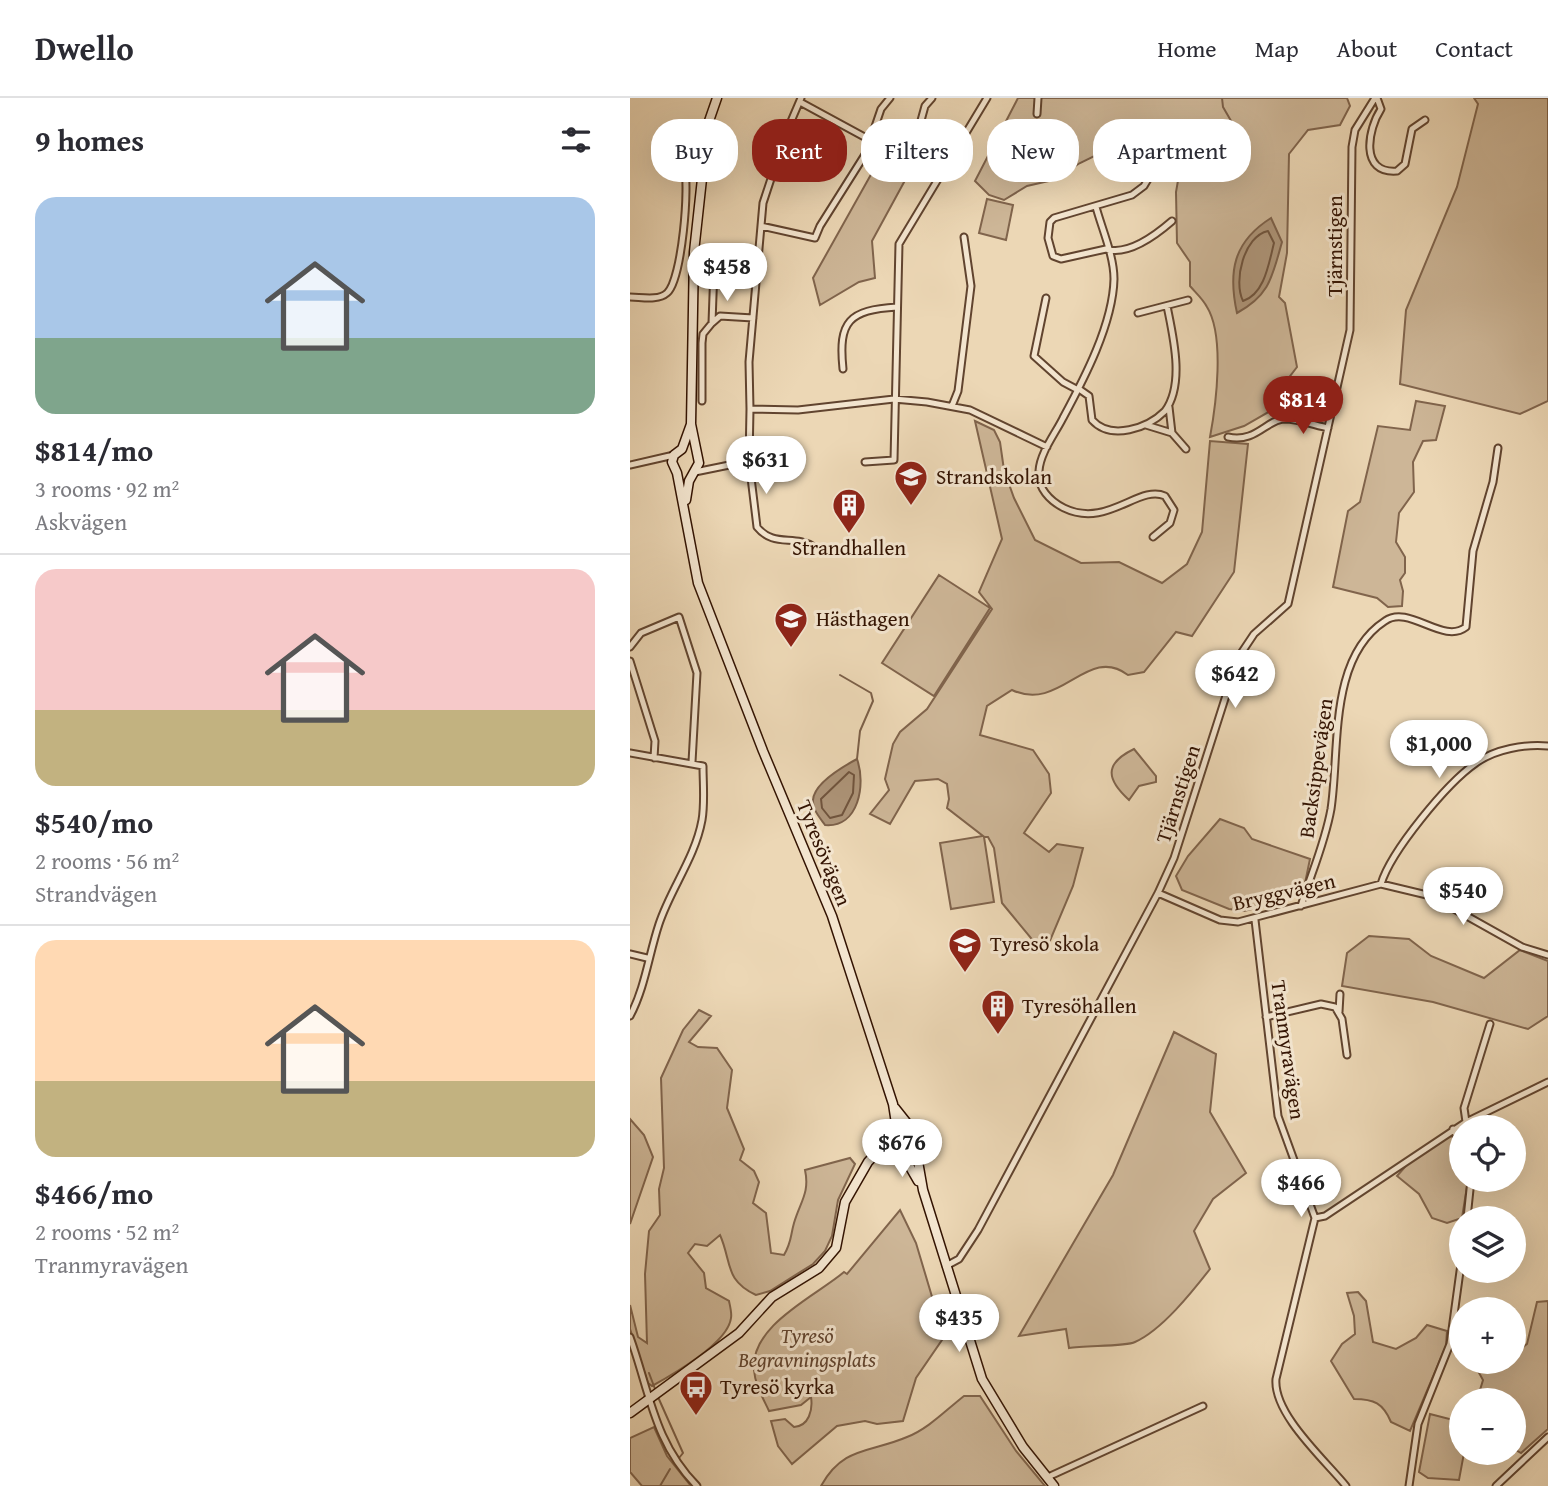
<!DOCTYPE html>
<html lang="en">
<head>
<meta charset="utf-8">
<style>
  :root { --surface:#fff; --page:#f7f7f7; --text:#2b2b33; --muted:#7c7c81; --line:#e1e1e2; --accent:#8f2418 }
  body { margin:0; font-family:"Gentium Book Plus",serif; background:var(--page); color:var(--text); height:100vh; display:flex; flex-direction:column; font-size:26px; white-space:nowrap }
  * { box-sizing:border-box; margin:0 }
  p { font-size:23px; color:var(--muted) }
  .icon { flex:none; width:38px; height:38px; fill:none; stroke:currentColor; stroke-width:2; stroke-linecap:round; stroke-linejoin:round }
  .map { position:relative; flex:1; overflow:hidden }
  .sheet { display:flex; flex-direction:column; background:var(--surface); width:630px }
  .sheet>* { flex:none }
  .top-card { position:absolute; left:21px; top:21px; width:665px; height:63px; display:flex; gap:14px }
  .tools { position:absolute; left:819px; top:1017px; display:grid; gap:14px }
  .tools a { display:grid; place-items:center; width:77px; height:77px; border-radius:50%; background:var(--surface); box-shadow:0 7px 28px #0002; font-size:35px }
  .price { position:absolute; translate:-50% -60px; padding:0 16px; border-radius:24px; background:#fff; color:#222; font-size:23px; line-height:46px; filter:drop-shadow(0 2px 4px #0008) }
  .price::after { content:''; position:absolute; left:50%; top:42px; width:21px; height:16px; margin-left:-10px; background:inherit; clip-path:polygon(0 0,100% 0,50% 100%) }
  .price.on { background:var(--accent); color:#fff }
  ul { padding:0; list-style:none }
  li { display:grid; align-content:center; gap:14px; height:371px; padding:0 35px }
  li+li { border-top:2px solid var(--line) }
  li span { display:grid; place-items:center; height:217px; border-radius:21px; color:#555 }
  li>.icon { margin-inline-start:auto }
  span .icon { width:126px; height:126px; fill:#fffc; stroke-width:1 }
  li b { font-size:30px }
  h2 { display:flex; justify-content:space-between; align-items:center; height:84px; padding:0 35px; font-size:30px }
  .chip { padding:0 24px; border-radius:28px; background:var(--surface); box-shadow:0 7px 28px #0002; font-size:24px; line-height:63px }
  .chip.on { background:var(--accent); color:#fff }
  header { display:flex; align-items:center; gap:42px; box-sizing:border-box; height:98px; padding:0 35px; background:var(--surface); border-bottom:2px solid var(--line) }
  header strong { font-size:33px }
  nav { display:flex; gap:38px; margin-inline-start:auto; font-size:24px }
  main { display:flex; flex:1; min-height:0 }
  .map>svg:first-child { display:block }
  .green { fill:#cdb697; stroke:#80644c; stroke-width:2 }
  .water { fill:#ad9478; stroke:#7c6049; stroke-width:2 }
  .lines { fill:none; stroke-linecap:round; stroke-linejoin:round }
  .shore { stroke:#70543d; stroke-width:2 }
  .stream { stroke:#7c6049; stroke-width:2 }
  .street-casing { stroke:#61442f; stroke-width:9 }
  .secondary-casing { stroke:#331302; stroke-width:11 }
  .street { stroke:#f3e5cf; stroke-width:5 }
  .secondary { stroke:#f3e5cf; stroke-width:8 }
  .labels { text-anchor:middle; stroke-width:6; stroke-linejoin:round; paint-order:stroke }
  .street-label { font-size:21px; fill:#331302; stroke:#f3e5cf }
  .poi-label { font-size:21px; fill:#331302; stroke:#f3e5cf; text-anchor:start }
  .park-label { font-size:21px; font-style:italic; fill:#61442f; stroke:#f3e5cf }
</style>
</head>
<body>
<header>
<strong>Dwello</strong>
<nav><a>Home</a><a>Map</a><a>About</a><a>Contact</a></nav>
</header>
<main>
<section class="sheet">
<h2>9 homes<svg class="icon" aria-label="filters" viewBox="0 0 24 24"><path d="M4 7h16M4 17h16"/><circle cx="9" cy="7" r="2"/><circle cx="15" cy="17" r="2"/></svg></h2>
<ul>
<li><span style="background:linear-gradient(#a9c7e8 65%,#7fa58c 0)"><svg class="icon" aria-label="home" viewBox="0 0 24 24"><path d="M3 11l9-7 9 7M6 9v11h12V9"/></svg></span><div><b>$814/mo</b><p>3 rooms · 92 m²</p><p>Askvägen</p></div></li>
<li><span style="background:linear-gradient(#f6c9c9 65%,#c2b280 0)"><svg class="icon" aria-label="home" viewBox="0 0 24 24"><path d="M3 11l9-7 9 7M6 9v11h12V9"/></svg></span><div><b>$540/mo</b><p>2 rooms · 56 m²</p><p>Strandvägen</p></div></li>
<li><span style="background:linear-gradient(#ffd9b3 65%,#c2b280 0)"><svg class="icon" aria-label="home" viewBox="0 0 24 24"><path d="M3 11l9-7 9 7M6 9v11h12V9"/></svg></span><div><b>$466/mo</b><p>2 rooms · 52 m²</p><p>Tranmyravägen</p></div></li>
</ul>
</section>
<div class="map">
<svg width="918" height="1388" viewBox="0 0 918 1388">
  <rect width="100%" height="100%" fill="#ecd7b5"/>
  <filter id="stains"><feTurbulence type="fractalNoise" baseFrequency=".00286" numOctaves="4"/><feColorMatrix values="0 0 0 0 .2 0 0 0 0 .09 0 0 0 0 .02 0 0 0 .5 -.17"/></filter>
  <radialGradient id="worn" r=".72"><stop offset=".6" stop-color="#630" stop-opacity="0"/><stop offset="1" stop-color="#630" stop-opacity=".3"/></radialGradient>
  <path class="green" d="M388,0h329l3,8 -10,19 -32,5 -19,24 -2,99 -8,44 6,6 12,64 -13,17 -5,22 -35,20 -34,11c6,-32 15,-101 -3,-130 -4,-8 -12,-15 -17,-21v-24l-13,-19 -1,-51 4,-23 -4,-10 -31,-28 -65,32 -27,17 -26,6 -23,14 -15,-5 -14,-14z
    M844,0h74v303l-28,13 -120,-30 6,-74 51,-123 21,-83z
    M248,64l31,11 -37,68 3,37 -16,4 -39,23 -7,-27z
    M357,101l26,6 -7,35 -27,-7z
    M786,303l29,5 -9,34 -13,1 -10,21 1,30 -15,21 -3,29 9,15v16l-5,7 3,11 -1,15 -14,1 -11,-9 -44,-11 15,-76 12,-9 18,-76 32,4z
    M345,323l19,9 6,12 4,28 10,28 21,42 46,23 38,-1 43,21 25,-19 15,-32 8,-91 38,3 -14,128 -42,64 -16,-4 -32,40 -16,3c-41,-31 -67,38 -116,15l-25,16 -7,29 53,15 16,24 2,19 -27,40 25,19 8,-8 26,4 -10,38 -24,57h-14l-33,-40 -8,-55 -6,-11h-4l10,65 -43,7 -11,-66 43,-7 -36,-28 2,-9 -2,-15 -9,-5 -23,2 -25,43 -20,-10 19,-24 -4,-11 8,-35 7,-12 27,-23 65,-100 -13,-17 23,-53z
    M309,477l51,33 -56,88 -52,-33z
    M504,651l22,27v6l-17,4 -10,14c-22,-20 -26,-36 5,-51z
    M590,721l24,9 8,11 58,20 -5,24 -17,17 -44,11 -15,-2 -47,-19 -6,-14 12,-20z
    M739,838l40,3 22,17 53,22 36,-28 28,11v55l-20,13 -95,-27 -91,-16 5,-33z
    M69,912l12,6 -22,26 9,5 19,1 15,22 -5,38 17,41 -4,11 14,11 5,11 -6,21 13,10 5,40 13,2c8,-14 6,-18 10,-32 6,-21 16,-30 11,-53l45,-12 5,6 -17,36 -6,36 -7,15 -12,13 -43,27 -14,4c-32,-15 -24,-33 -36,-60l-13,11 -12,-2 -7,9 16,20 2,15 23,13c1,5 3,12 2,17 -3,25 -59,57 -79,68l-4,-3 -18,-54v-24l8,32 9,6 -2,-69 4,-43 11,-16 -1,-26 5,-21 -3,-90 22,-48z
    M544,934l42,22 -6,58 36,61 -33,26 -19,32 16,38c-18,23 -48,61 -75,73 -10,5 -51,3 -66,6l-3,-19 -47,7 94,-161z
    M0,1021l14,16 9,22 -23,67z
    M820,1035l11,19v28h7l-6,38 -15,5 -15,-5 -13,-24 -22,-18 14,-16z
    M270,1112l16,33 28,94 -28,41 -13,43 -26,3 -12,-3 -28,5 -45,38 -14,-18 -7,-25 14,-2 9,8c15,-1 19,-17 17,-30l-10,8 -32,6c-6,-13 -14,-26 -15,-41 -4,-45 62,-74 90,-98l3,2z
    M728,1194l8,9 7,41 23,7 20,-11 11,-13 20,6 -1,15 -36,85 -19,-9c-8,-19 -17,-23 -37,-23l-23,-38 11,-17 13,-10 -1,-18 -7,-23z
    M918,1203v128l-27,24 -7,-4v-49h-37l6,-20 -10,-18h41v-8l13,-10 10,-42z
    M334,1298h16l36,55 29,35h-224c22,-40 49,-33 86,-49 21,-8 39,-27 57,-41z
    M800,1316l27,7 4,-3v34l3,1 -5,27 -31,-2 -9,-6z
    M24,1329l13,29 24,30h-49l-12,-14v-34z"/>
  <path class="water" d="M641,120l11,24c-10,35 -12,53 -45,71 -9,-41 -4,-71 34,-95z
    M227,661c9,25 2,69 -32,66 -5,-7 -13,-16 -12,-25 1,-17 31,-34 44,-41z"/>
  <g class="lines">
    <path class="shore" d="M638,133l6,12c-5,19 -9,51 -31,58 -10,-20 1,-65 25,-70z
      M219,674l5,3 -1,18 -11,22 -12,3 -8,-10 -1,-9z"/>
    <path class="stream" d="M592,0l1,9 22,38
      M210,577l31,18 2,8 -13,30 -3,28
      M19,1275l6,16
      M28,1299l25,56 -4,5
      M30,1388l10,-17"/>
    <defs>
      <path id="street" d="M747,0l4,11c-13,20 -22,65 16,62l8,-7 7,-35 13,-9
        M170,4l70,38
        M407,16l1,-16
        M259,44l41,6 22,12
        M284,48l11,-40 7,-8
        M532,58l-18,30 -12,9 -78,23 -4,4 -2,16 5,18 8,3 45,-10c22,7 51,-15 66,-28
        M466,109c6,22 18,49 18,72 -1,45 -30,100 -51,139 -8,16 -23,35 -24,53 -2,17 11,30 25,37 43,21 75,-24 101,-12l9,14 -4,13 -17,14
        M131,128l54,12 5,-12 46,-73 15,-44 9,-11
        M0,199c11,0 28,4 37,-4 15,-13 23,-109 17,-128
        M416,200l-12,58 29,26 15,8
        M508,215l50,-13
        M82,225l8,-7 33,2
        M213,271c-5,-48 6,-59 54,-62
        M449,291l10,7 3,24c19,21 56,8 73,-9 20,-27 8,-75 2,-105
        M72,303v-58l1,-9 9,-11 2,-55
        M322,308l6,-15 13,-105 -7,-49
        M539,309l3,26 14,16
        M120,311l-1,-47 14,-159 23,-70 15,-35
        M516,327l26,8
        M598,339c28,6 38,-17 56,-18 14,0 30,6 44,9
        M235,364l29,-2 5,-216 88,-146
        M0,367l44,-10
        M65,374l54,-11
        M184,449c-20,-13 -40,1 -57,-20l-8,-66 1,-52 48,1 96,-11 33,3 43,8 77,37
        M0,549l11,-14 38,-16 18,56 -5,89
        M0,563l25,80 -1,17
        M0,655l73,13c0,17 2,37 -1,54 -7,38 -31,68 -43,104 -10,30 -14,64 -29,92
        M751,786c10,-33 66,-101 95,-121 19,-14 49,-19 72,-17
        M528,795l62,27 18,2 143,-38 50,12 91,51 26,8
        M671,808c10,-32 24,-63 30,-97 9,-59 -3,-151 54,-188 24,-17 58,24 81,6l7,-76 20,-69 5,-34
        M625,822l23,196 37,102 -39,161c-3,35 49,81 70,107
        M0,856l17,4
        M709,914l1,-18
        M636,919l55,-13 14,3 7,12 5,36
        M836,1024l-2,-14 26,-84
        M823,1031l8,14
        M685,1120l10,-2 141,-94 82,-40
        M837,1120l4,-38
        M316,1168l13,-7 19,-29 180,-337 16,-35 64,-200 16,-24 34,-30 62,-274 2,-183 3,-17 20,-32
        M0,1239c20,56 24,105 67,149
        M418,1379l155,-71
        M779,1388l9,-62 32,-80 11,-80
        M866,1388l52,-49"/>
      <path id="secondary" d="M56,402l3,-19 10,-18 -8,-39 3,-172 14,-128 9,-26
        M265,1010l23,29 -2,13 7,40 59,189 41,68 31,39
        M261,1041c1,15 14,21 25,11
        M273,1057l15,26
        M0,1315l109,-80 33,-36 47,-29 17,-20 9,-46 23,-40 29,-32 -4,-26 -61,-188 -69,-165 -65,-168 -21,-110 -5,-11 2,-7 8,-6 9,-25"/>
    </defs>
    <use href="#street" class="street-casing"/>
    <use href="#secondary" class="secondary-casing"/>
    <use href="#street" class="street"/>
    <use href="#secondary" class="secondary"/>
  </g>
  <defs>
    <symbol id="school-pin" viewBox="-11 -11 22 30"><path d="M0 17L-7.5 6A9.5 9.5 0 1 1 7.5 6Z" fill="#8f2418" stroke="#f3e5cf"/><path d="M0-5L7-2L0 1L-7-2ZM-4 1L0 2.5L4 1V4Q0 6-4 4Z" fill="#fff"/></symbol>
    <symbol id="building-pin" viewBox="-11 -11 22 30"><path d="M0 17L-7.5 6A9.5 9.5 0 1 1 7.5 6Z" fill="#8f2418" stroke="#f3e5cf"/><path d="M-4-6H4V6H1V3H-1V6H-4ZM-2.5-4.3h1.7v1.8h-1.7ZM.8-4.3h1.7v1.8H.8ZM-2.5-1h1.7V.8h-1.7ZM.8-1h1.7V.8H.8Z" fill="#fff"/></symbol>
    <symbol id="bus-pin" viewBox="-11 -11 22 30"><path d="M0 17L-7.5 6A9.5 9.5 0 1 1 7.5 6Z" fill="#8f2418" stroke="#f3e5cf"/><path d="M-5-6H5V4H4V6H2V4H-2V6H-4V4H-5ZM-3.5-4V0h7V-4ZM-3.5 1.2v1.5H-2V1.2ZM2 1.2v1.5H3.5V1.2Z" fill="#fff"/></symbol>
  </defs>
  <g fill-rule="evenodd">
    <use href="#school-pin" x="262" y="360" width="38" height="52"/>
    <use href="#building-pin" x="200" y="388" width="38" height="52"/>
    <use href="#school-pin" x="142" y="502" width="38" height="52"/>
    <use href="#school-pin" x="316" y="827" width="38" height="52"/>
    <use href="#building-pin" x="349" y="889" width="38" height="52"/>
    <use href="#bus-pin" x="47" y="1270" width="38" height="52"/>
  </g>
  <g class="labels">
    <g class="street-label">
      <text transform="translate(705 148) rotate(-90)" y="7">Tjärnstigen</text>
      <text transform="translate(686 670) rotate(-82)" y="7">Backsippevägen</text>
      <text transform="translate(548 696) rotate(-72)" y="7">Tjärnstigen</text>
      <text transform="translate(194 755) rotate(68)" y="7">Tyresövägen</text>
      <text transform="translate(654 794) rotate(-13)" y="7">Bryggvägen</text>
      <text transform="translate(658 952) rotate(82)" y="7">Tranmyravägen</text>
    </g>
    <g class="poi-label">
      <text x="306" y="386">Strandskolan</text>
      <text x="219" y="457" text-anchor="middle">Strandhallen</text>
      <text x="186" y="528">Hästhagen</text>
      <text x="360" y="853">Tyresö skola</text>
      <text x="392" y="915">Tyresöhallen</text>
      <text x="90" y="1296">Tyresö kyrka</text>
    </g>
    <g class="park-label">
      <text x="177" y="1245">Tyresö<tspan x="177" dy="24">Begravningsplats</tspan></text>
    </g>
  </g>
  <rect width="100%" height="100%" filter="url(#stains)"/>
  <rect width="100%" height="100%" fill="url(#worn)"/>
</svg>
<div class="tools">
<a><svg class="icon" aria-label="locate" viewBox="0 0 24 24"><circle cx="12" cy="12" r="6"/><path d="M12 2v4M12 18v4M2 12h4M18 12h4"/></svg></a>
<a><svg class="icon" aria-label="layers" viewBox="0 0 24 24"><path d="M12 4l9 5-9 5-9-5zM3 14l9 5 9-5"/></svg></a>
<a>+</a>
<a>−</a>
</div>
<b class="price" style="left:97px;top:205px">$458</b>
<b class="price on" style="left:673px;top:338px">$814</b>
<b class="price" style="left:136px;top:398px">$631</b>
<b class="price" style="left:605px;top:612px">$642</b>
<b class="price" style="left:809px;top:682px">$1,000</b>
<b class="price" style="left:833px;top:829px">$540</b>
<b class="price" style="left:272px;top:1081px">$676</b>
<b class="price" style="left:671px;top:1121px">$466</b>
<b class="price" style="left:329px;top:1256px">$435</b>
<div class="top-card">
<a class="chip">Buy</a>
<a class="chip on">Rent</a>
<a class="chip">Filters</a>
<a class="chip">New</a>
<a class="chip">Apartment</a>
</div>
</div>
</main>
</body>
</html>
